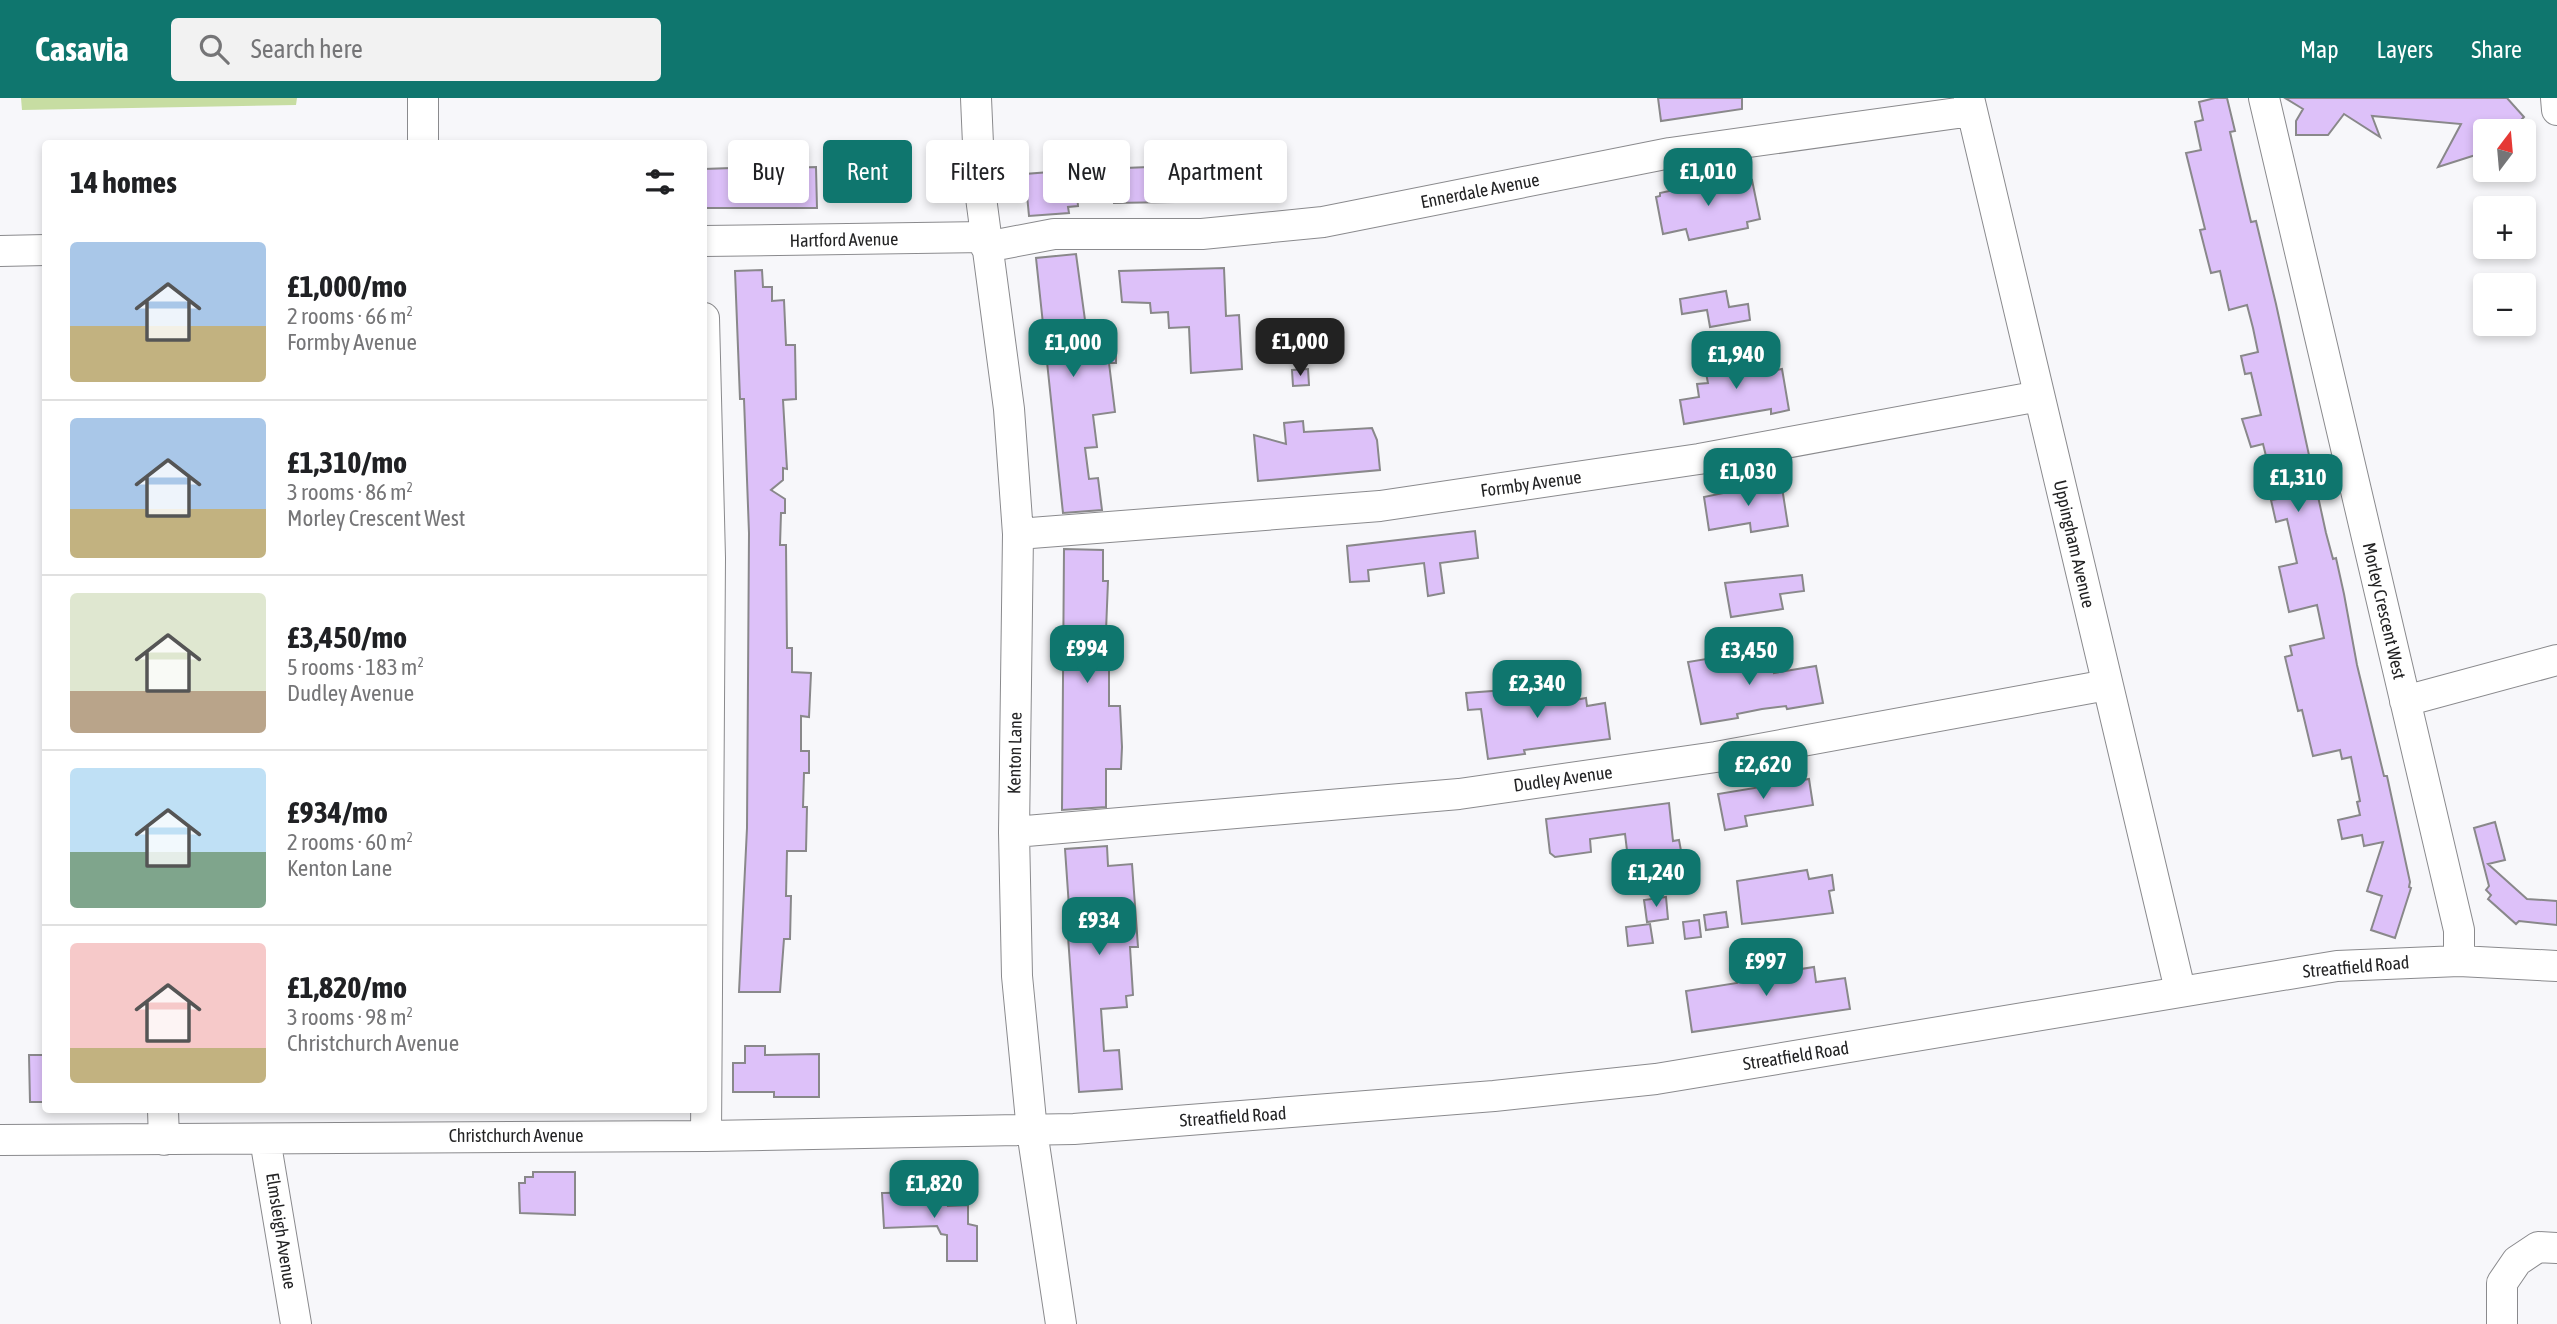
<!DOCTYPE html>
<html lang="en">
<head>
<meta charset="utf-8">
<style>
  :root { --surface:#fff; --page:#f2f2f2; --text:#202124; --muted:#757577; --line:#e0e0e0; --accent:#0f766e }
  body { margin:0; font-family:"Asap Condensed",sans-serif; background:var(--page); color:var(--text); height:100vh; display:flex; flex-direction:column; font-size:26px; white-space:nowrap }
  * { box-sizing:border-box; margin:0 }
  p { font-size:23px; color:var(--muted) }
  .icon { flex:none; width:38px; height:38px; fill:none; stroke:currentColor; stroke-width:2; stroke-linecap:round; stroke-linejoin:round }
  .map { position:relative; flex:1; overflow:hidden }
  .sheet { position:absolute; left:42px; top:42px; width:665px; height:973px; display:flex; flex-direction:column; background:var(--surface); border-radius:7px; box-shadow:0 4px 10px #0003 }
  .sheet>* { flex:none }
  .hud { position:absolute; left:728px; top:42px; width:665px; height:63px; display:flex; gap:14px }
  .needle { width:46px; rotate:16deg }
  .fabs { position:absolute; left:2473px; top:21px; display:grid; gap:14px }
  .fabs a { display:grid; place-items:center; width:63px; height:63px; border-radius:7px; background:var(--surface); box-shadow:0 4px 10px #0003; font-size:35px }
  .price { position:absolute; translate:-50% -60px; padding:0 16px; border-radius:14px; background:var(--accent); color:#fff; font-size:23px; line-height:46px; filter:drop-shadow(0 2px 4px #0008) }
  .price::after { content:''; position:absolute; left:50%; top:42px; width:21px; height:16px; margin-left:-10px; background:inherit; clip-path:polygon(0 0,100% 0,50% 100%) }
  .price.current { background:#222; color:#fff }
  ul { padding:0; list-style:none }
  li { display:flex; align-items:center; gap:21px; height:175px; padding:0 28px }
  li+li { border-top:2px solid var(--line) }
  li span { display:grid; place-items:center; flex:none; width:196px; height:140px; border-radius:7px; color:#555 }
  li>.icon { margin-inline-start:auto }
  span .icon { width:84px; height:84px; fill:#fffc; stroke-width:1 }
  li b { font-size:30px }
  h2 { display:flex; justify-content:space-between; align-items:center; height:84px; padding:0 28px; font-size:30px }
  .tag { padding:0 24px; border-radius:7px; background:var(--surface); box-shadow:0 4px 10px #0003; font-size:24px; line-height:63px }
  .tag.current { background:var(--accent); color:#fff }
  header { display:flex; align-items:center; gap:42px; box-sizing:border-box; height:98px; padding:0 35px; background:var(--accent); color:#fff }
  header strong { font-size:33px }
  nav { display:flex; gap:38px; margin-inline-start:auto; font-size:24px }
  .search { width:490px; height:63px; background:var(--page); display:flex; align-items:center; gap:18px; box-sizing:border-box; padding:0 24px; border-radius:7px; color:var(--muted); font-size:26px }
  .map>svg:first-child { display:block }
  .green { fill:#c7dda2 }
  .building { fill:#ddc1f9; stroke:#89888a; stroke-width:2 }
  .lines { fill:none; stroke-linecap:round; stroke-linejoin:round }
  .minor-casing { stroke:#8a8a8d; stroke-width:32 }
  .minor { stroke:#fff; stroke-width:30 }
  .labels { text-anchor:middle; stroke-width:5; stroke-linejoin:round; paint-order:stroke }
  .street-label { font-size:18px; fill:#232324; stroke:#fff }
</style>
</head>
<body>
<header>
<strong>Casavia</strong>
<div class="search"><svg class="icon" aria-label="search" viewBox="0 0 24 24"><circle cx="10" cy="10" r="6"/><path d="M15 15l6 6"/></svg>Search here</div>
<nav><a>Map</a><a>Layers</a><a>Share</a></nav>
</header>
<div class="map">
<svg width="2557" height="1226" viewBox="0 0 2557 1226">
  <rect width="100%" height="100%" fill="#f7f7fa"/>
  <path class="green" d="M21,0h276l-1,7 -274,5z"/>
  <path class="building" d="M1658,0h84v11l-81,12z
    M2215,0h12l8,33 -5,1 11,48 10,42 5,-1 20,83 50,229 7,26 3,-1 8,36 13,71 27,111h3l23,106 -1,5 2,1 -16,50 -24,-8 11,-34 -15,-5 16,-49 -19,4 -2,-11 -20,4 -4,-19 22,-5 -3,-13 3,-1 -9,-44 -9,2 -2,-9 -27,6 -11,-46 -4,1 -13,-54 7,-2 -2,-9 34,-8 -7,-33 -28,7 -10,-45 18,-4 -10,-44 -11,3 -5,-22 7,-1 -7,-36 -3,1 -5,-20 -12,3 -9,-28 19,-4 -10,-42 -6,1 -4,-18 17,-4 -5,-24 -6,-23 -18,5 -9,-39 -9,2 -11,-43 5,-1 -19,-76 15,-3 -6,-28 8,-2 -4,-18z
    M2285,0h222l17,19 -3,3 4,11h-40v21l-47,15 23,-43 -89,-8 8,21 -36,-23 -16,21h-32v-14l7,-12z
    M759,52h21l1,18 35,-1 1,41h-113v-39l56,-2z
    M1173,68l1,36 -60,1 -2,-18 14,-1 -1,-16z
    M1075,72l3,36 -10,1 1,6 -40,3 -4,-42z
    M1728,80l1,6 23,-4 8,39 -13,3 1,6 -59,12 -3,-11 -23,5 -7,-37 4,-1v-3z
    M1076,156l12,88 28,1v20h-7l6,49 -22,3 4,32 -12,1 4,31 9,-1 4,32 -39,3 -27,-255z
    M1224,170l2,48 13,-1 3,54 -51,4 -2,-46 -20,1 -1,-16 -17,1 -1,-10 -28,-1 -3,-31z
    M762,172l1,17h9v14l12,-1 2,45h9l1,54 -13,1 4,69 -4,-1v12l-12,10 14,9v14h-4l-1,32h6l1,103h5v24l19,1 -2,44 -8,-1v35h8v22h-5l-1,34h4l-1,44h-19l-1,45h5l-1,43h-6l-4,53h-41l8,-164 2,-295 -5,-134h-4l-5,-128z
    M1726,193l3,16 19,-3 2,16 -40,7 -3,-17 -25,4 -2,-15z
    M1756,256l4,19 22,-4 7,41 -18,4v-5l-87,15 -4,-24 19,-3 -2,-13 11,-1 -4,-20z
    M1308,271l1,16 -16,1 -1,-16z
    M1303,323l1,11 68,-4 5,12 3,30 -122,11 -4,-46 32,9 -2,-21z
    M1781,383l7,45 -37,6 -1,-9 -41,7 -5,-33z
    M1475,433l3,27 -38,5 4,30 -16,3 -4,-33 -56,7 1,11 -19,1 -3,-36z
    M1064,451l39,1v31h5l-3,75h4v50h11l2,41 -1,22h-15v38l-44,3z
    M1802,477l2,16 -24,3 3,15 -52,8 -6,-34z
    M1738,552l3,16 31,-5 2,12 42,-7 7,37 -36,6 -1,-3 -24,3 -25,5 1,4 -37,6 -13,-62 31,-5v-4z
    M1531,590l1,6 42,-5 1,11 11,-2 1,8 18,-3 5,36 -86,11 1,4 -37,5 -7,-50 -13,1 -2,-17z
    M1809,681l4,26 -68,11 2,10 -22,4 -7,-36z
    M1669,705l4,38 6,-1 3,16 -53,11 -4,-33 -35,5 1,13 -36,5 -5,-4 -4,-34z
    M2495,724l10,38 -17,4 39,35 30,2v24l-38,-4 -3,3 -28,-25 3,-4 -5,-5 3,-4 -15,-58z
    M1107,748l1,20 24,-2 6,83h-8l3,48 -7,1 1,11 -26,2 3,42 15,-1 3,39 -43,3 -13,-184 3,-1 -4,-58z
    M1807,772l2,9 23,-4 2,15 -5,1 4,22 -91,11 -5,-43z
    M1666,799l2,22 -21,3 -3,-22z
    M1726,814l2,15 -22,3 -2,-15z
    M1699,822l2,17 -16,2 -2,-17z
    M1650,826l3,19 -25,3 -2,-19z
    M1786,860l2,13 26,-4 2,15 29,-4 5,31 -158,23 -6,-41 51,-8 -1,-8 25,-3 -2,-10z
    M745,948h20v9l54,-1v43h-45v-5h-41v-29h12z
    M29,957h17v47h-16z
    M533,1074h42v43l-55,-2 -1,-30h6v-6h8z
    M949,1094l-1,14 20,-1v19l9,2v35h-30v-26l-6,-1 -4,-8 -53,2 -2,-35z"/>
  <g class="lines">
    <defs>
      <path id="minor" d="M423,0v46
        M976,0l4,92 29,219 9,125 -4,298 3,144 15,155 29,193
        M1969,0l211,892
        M2264,0l195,832v31
        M2556,0l1,12
        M704,143l281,-4
        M986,149l68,-13h148l121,-12 347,-69 302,-42
        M0,153l46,-1
        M704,220l6,240 -4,578
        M1018,436l362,-28 319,-47 340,-63
        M2405,603l152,-41
        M1014,734l445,-38 257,-37 391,-72
        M163,1012l1,30
        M265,1041l31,185
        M0,1042l706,-4 368,-7 420,-33 162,-17 681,-113 122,-5 98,5
        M2502,1226v-41l15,-22 21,-14 19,1"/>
    </defs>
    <use href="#minor" class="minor-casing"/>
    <use href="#minor" class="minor"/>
  </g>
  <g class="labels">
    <g class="street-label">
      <text transform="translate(1480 93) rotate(-11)" y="6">Ennerdale Avenue</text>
      <text transform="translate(844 142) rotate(-1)" y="6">Hartford Avenue</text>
      <text transform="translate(1531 386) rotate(-8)" y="6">Formby Avenue</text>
      <text transform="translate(2074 446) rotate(77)" y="6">Uppingham Avenue</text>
      <text transform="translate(2384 513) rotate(77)" y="6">Morley Crescent West</text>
      <text transform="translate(1015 655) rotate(-89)" y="6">Kenton Lane</text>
      <text transform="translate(1563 681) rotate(-8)" y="6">Dudley Avenue</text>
      <text transform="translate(2356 869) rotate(-5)" y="6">Streatfield Road</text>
      <text transform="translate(1796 958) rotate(-9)" y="6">Streatfield Road</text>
      <text transform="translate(1233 1019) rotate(-4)" y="6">Streatfield Road</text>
      <text x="516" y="1044">Christchurch Avenue</text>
      <text transform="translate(281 1133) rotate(81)" y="6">Elmsleigh Avenue</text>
    </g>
  </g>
</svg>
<div class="fabs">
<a><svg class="needle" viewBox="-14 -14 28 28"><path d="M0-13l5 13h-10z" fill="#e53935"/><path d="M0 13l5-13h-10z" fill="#757577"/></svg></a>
<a>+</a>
<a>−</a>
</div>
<b class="price" style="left:1708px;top:110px">£1,010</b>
<b class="price current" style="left:1300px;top:280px">£1,000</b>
<b class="price" style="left:1073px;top:281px">£1,000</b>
<b class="price" style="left:1736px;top:293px">£1,940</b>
<b class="price" style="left:1748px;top:410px">£1,030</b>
<b class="price" style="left:2298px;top:416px">£1,310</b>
<b class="price" style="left:1087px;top:587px">£994</b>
<b class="price" style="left:1749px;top:589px">£3,450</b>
<b class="price" style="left:1537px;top:622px">£2,340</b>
<b class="price" style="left:1763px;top:703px">£2,620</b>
<b class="price" style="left:1656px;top:811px">£1,240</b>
<b class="price" style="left:1099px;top:859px">£934</b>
<b class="price" style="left:1766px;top:900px">£997</b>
<b class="price" style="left:934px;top:1122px">£1,820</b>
<div class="hud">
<a class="tag">Buy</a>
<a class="tag current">Rent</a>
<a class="tag">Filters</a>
<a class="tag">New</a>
<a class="tag">Apartment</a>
</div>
<section class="sheet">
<h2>14 homes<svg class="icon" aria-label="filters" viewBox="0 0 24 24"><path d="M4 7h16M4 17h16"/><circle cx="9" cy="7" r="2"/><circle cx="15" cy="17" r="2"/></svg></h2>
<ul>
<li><span style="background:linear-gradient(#a9c7e8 60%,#c2b280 0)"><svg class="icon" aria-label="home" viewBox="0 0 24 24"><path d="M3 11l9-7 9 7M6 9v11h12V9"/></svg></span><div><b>£1,000/mo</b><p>2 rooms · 66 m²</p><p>Formby Avenue</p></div></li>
<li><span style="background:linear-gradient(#a9c7e8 65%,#c2b280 0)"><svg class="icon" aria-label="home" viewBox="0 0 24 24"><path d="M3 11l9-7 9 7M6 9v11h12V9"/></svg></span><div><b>£1,310/mo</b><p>3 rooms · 86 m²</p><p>Morley Crescent West</p></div></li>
<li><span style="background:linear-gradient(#dfe7d0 70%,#b9a48a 0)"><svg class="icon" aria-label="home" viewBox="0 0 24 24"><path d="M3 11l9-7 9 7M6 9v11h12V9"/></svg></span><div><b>£3,450/mo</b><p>5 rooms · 183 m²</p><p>Dudley Avenue</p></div></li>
<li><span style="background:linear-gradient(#bfe0f5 60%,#7fa58c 0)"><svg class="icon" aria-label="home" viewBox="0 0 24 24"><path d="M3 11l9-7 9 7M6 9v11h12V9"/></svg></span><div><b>£934/mo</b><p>2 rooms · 60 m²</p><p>Kenton Lane</p></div></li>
<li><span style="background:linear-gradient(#f6c9c9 75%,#c2b280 0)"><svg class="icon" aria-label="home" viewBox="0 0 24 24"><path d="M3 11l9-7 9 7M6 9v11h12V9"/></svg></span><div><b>£1,820/mo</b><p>3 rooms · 98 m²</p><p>Christchurch Avenue</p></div></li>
</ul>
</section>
</div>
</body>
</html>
